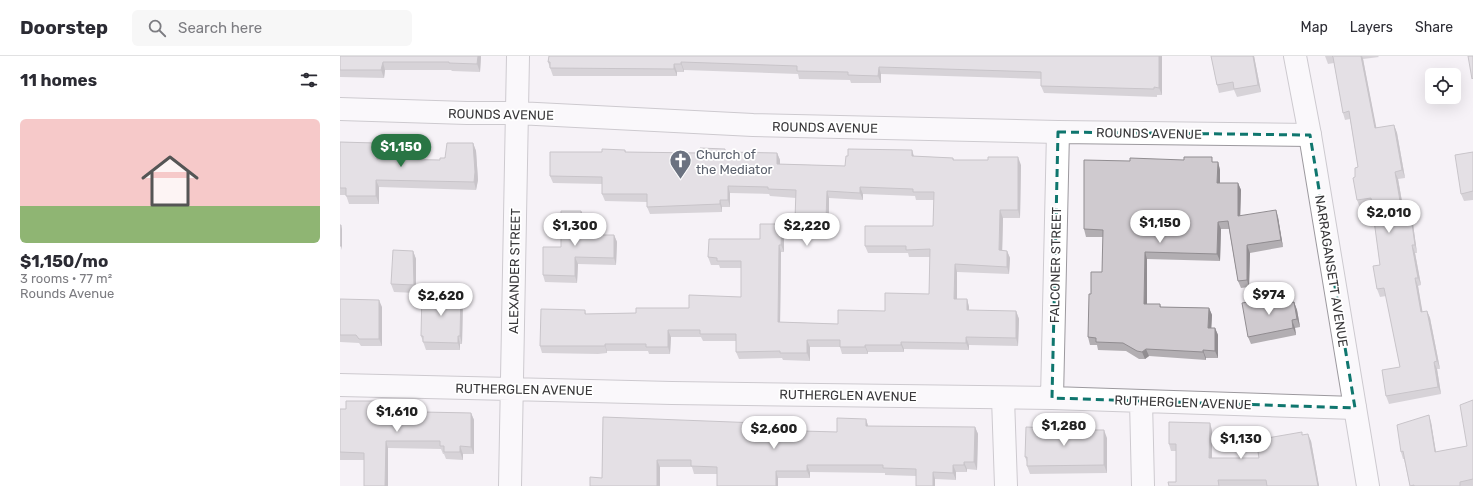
<!DOCTYPE html>
<html lang="en">
<head>
<meta charset="utf-8">
<style>
  :root { --surface:#fff; --page:#f7f7f7; --text:#2b2b33; --muted:#7c7c81; --line:#e1e1e2; --accent:#297544 }
  body { margin:0; font-family:Rubik,sans-serif; background:var(--page); color:var(--text); height:100vh; display:flex; flex-direction:column; font-size:15px; white-space:nowrap }
  * { box-sizing:border-box; margin:0 }
  p { font-size:13px; color:var(--muted) }
  .icon { flex:none; width:22px; height:22px; fill:none; stroke:currentColor; stroke-width:2; stroke-linecap:round; stroke-linejoin:round }
  .map { position:relative; flex:1; overflow:hidden }
  .panel { display:flex; flex-direction:column; background:var(--surface); width:340px }
  .panel>* { flex:none }
  .controls { position:absolute; left:1085px; top:12px; display:grid; gap:8px }
  .controls a { display:grid; place-items:center; width:36px; height:36px; border-radius:6px; background:var(--surface); box-shadow:0 4px 16px #0002; font-size:20px }
  .price { position:absolute; translate:-50% -34px; padding:0 9px; border-radius:14px; background:#fff; color:#222; font-size:13px; line-height:26px; filter:drop-shadow(0 1px 2px #0008) }
  .price::after { content:''; position:absolute; left:50%; top:24px; width:12px; height:9px; margin-left:-6px; background:inherit; clip-path:polygon(0 0,100% 0,50% 100%) }
  .price.on { background:var(--accent); color:#fff }
  ul { padding:0; list-style:none }
  li { display:grid; align-content:center; gap:8px; height:212px; padding:0 20px }
  li+li { border-top:1px solid var(--line) }
  li span { display:grid; place-items:center; height:124px; border-radius:6px; color:#555 }
  li>.icon { margin-inline-start:auto }
  span .icon { width:72px; height:72px; fill:#fffc; stroke-width:1 }
  li b { font-size:17px }
  h2 { display:flex; justify-content:space-between; align-items:center; height:48px; padding:0 20px; font-size:17px }
  header { display:flex; align-items:center; gap:24px; box-sizing:border-box; height:56px; padding:0 20px; background:var(--surface); border-bottom:1px solid var(--line) }
  header strong { font-size:19px }
  nav { display:flex; gap:22px; margin-inline-start:auto; font-size:14px }
  .search { width:280px; height:36px; background:var(--page); display:flex; align-items:center; gap:10px; box-sizing:border-box; padding:0 14px; border-radius:6px; color:var(--muted); font-size:15px }
  main { display:flex; flex:1; min-height:0 }
  .map>svg:first-child { display:block }
  .lines { fill:none; stroke-linecap:round; stroke-linejoin:round }
  .minor-casing { stroke:#9c999e; stroke-width:24 }
  .tertiary-casing { stroke:#9c999e; stroke-width:24 }
  .minor { stroke:#fff; stroke-width:22 }
  .tertiary { stroke:#fff; stroke-width:22 }
  .wall { fill:#b2aeb2 }
  .shaded-wall { fill:#918d91 }
  .building { fill:#cfcacf; stroke:#918d91 }
  .marked { fill:none; stroke:#0f766e; stroke-width:3; stroke-dasharray:8 5; stroke-linejoin:round }
  .labels { text-anchor:middle; stroke-width:3.5; stroke-linejoin:round; paint-order:stroke }
  .street-label { font-size:13px; fill:#39383a; stroke:#fff }
  .worship-label { font-size:13px; fill:#5b616d; stroke:#fff; text-anchor:start }
</style>
</head>
<body>
<header>
<strong>Doorstep</strong>
<div class="search"><svg class="icon" aria-label="search" viewBox="0 0 24 24"><circle cx="10" cy="10" r="6"/><path d="M15 15l6 6"/></svg>Search here</div>
<nav><a>Map</a><a>Layers</a><a>Share</a></nav>
</header>
<main>
<section class="panel">
<h2>11 homes<svg class="icon" aria-label="filters" viewBox="0 0 24 24"><path d="M4 7h16M4 17h16"/><circle cx="9" cy="7" r="2"/><circle cx="15" cy="17" r="2"/></svg></h2>
<ul>
<li><span style="background:linear-gradient(#f6c9c9 70%,#8fb573 0)"><svg class="icon" aria-label="home" viewBox="0 0 24 24"><path d="M3 11l9-7 9 7M6 9v11h12V9"/></svg></span><div><b>$1,150/mo</b><p>3 rooms · 77 m²</p><p>Rounds Avenue</p></div></li>
</ul>
</section>
<div class="map">
<svg width="1133" height="430" viewBox="0 0 1133 430">
  <rect width="100%" height="100%" fill="#f6f2f7"/>
  <g class="lines">
    <defs>
      <path id="minor" d="M0,53l127,4h50l236,12 305,7 252,3
        M0,329l332,8 380,5 303,10
        M663,342l3,88
        M712,342l6,-266
        M801,345l2,85
        M170,430l8,-430"/>
      <path id="tertiary" d="M955,0l15,79 58,351"/>
    </defs>
    <use href="#minor" class="minor-casing"/>
    <use href="#tertiary" class="tertiary-casing"/>
    <use href="#minor" class="minor"/>
    <use href="#tertiary" class="tertiary"/>
  </g>
  <path class="wall" d="M0,0h141l-1,16 -28,-1 -1,-1h-66l-1,8 -44,-1z
    M209,0h613v39h-5v2l-113,-4 -3,-7v-7l-160,-5v9h-30l-1,-3 -51,-1 -1,-5 -114,-4v2h-7v4h-124l-5,-14z
    M871,0h43l7,36 -24,5 -3,-7 -15,3 -2,-8z
    M985,0h53l1,1 -16,2 13,69 18,-3 3,8 8,45 -7,1 7,39 8,6 4,29h-2l6,32 -3,1 4,26 5,-1 3,7 10,51h-3l4,25 -52,10 -3,-8 14,-29 -14,-71 -6,1 -3,-8 3,-24 -8,-59 -12,2 -3,-8 -2,-23 3,-10 -8,-48 -5,1 -2,-7 -9,-50 -6,1z
    M0,86l35,1 3,7 1,9 61,1 33,-17 3,8 2,29 -2,10 -97,-3v17h-30l-3,-9h-6z
    M385,93l1,3 51,1 3,7v4l65,2 67,-16 2,6 39,2 1,2 67,5 -1,53h-17l-1,32 5,1 3,7 -1,16 -52,-2v27h10l2,8v4h47l3,8 -1,27 -49,-1v5l-65,-1v3h-36v2h-26l-2,-7h-30v14l-27,-1 -1,-2 -43,1 -3,-7v-11h-33l-2,-4h-30l-1,17h-21l-1,-3h-41v2l-9,1 -56,-1 -2,-7 45,-36 1,4 50,-1 53,-5 52,-11v-29h-21l-1,-3h-8l-3,-8 52,-18 22,-15 2,7v21h-3l-1,70 58,2 47,-13 44,-17 1,-37h-21l-1,-4h-40l-3,-7 68,-20 1,-26h-18l-1,-4 -52,-2v6l-34,-2v28h-31l-3,-7 1,-21 -26,-2 -1,-2 -39,-1v14h-8v5l-72,2 -3,-7v-5l-42,-1 -3,-7v-10l-49,-1 -3,-7 52,-24 23,-2 1,2 74,1z
    M1133,96v48l-9,1 -3,-7z
    M874,106h4l2,8v13h18l3,7 -1,26 38,1 5,30 -33,6 -1,34 -8,1 -3,-7 -9,-52h-8l-1,32 -73,-2v45h13l1,3 48,1 3,7 -1,13h4l3,7v23h-12v2l-57,-4 -4,3h-6l-13,-8 -28,-1 -1,-5h-7l-2,-8 3,-43 11,-22 1,-35h-17l-2,-8z
    M241,155l3,7v17h30l3,7 -1,23 -38,-1 -1,19 -32,-1 -2,-7 18,-28z
    M73,195l3,8v34l-22,-1 -3,-8z
    M0,243l42,8v39h-21l-2,-3 -19,-1z
    M123,244l-1,44h-2v6h-34l-5,-14z
    M941,244l9,3 4,-1 3,8 3,17 -5,1 1,7 -45,9 -3,-7z
    M1133,344v86h-63l-6,-27h-1l-2,-7 30,-30 5,30 31,-6z
    M36,345l2,7v3l93,2 3,7v34h-11v6l-17,-1 -2,-5h-1l-2,-5 -53,-1v38h-24v-26h-24v-51h6z
    M263,361l168,13 66,2 29,-13 2,7 107,1 3,7 -1,36 -10,-1v3h-11v8l-21,-1v7l-19,-10 -31,-1v-2l-75,-1v6h-32v8l-61,-12h-23l-2,-7h-32l-58,11z
    M713,372l1,2 53,8v35l-77,1 -3,-8v-4l-2,-5z
    M872,374v28h47l44,-23 8,6 8,45h-150l7,-4v-31h-5l-2,-7z"/>
  <path class="shaded-wall" d="M138,0h3l-1,16 -3,-8z
    M819,0h3v39l-3,-7z
    M913,0h1l7,36 -3,-7z
    M1021,0h1l1,3 15,77 -3,-8z
    M43,6l2,8 -1,8 -3,-8z
    M341,6l3,8v2l-3,-8z
    M334,8l3,8v4l-3,-7z
    M539,11l2,7v9l-3,-7z
    M1054,69l3,8 8,45 -3,-8z
    M35,87l3,7 2,16 -3,-7z
    M133,87l3,8 2,29 -2,10 -2,-8z
    M572,94l2,8 -2,-2z
    M437,97l3,7v12l-3,-8z
    M678,101l3,8 -1,53 -2,-8z
    M878,106l2,8v20l-3,-7z
    M1055,116l3,7 8,46 -3,-7z
    M36,124l3,7v17l-3,-8z
    M898,127l3,7 -1,33 -2,-7z
    M388,130l2,7v14l-2,-7z
    M520,131l3,7v6l-3,-7z
    M487,135l2,7v28l-3,-7z
    M380,144l2,7v5l-2,-8z
    M660,154l3,8 -1,40 -3,-8z
    M936,154l2,7 5,30 -2,-7z
    M241,155l3,7v24l-3,-7z
    M1071,161l2,7 4,29 -2,-8z
    M878,166l3,7 -1,32 -3,-7z
    M442,168l2,7v21l-3,-7z
    M1,169l1,4v21l-1,-4z
    M274,179l3,7 -1,23 -2,-7z
    M439,189l2,7 -1,77 -2,-7z
    M907,189l3,8 -1,34 -2,-7z
    M1072,189l3,8 6,32 -3,-7z
    M73,195l3,8v34l-2,-8z
    M667,195l3,7 -1,16 -2,-7z
    M805,196l2,7v52l-3,-7z
    M235,201l3,7 -1,19 -2,-7z
    M615,208l2,8v35l-3,-8z
    M1075,222l3,8 6,34 -3,-8z
    M121,236l2,8 -1,44 -2,-8z
    M627,243l2,8v11l-2,-8z
    M39,244l3,7v39l-3,-7z
    M954,246l3,8 3,17 -3,-8z
    M869,252l3,7 -1,20 -3,-7z
    M676,255l3,8 -1,27 -2,-8z
    M1087,255l3,7 10,51 -3,-8z
    M952,264l3,8 1,7 -3,-7z
    M875,272l3,7v23l-3,-7z
    M328,274l3,7 -1,17 -2,-7z
    M118,280l2,8v6l-2,-7z
    M626,281l3,8v5l-3,-7z
    M467,284l3,7v14l-3,-8z
    M561,286l3,7v3l-3,-7z
    M265,288l2,7v2l-2,-7z
    M525,289l3,7v2l-3,-7z
    M806,293l3,7 -4,3 -3,-7z
    M863,294l3,8v2l-3,-8z
    M1094,306l3,7 4,25 -3,-7z
    M36,345l2,7v10l-2,-7z
    M131,357l3,7v34l-3,-7z
    M1089,359l2,7 6,37 -2,-7z
    M526,363l2,7h-2z
    M870,367l2,7v35l-3,-7z
    M428,368l3,7 -3,-1z
    M635,371l3,7 -1,36 -3,-8z
    M764,374l3,8v35l-3,-8z
    M968,378l3,7 8,45h-1z
    M46,385l2,7v38h-3z
    M120,390l3,8v6l-3,-8z
    M317,404l3,7v19h-3z
    M624,406l3,7v3l-3,-7z
    M467,409l3,7v6l-3,-7z
    M613,409l3,7v8l-3,-7z
    M436,415l2,7v8h-2z
    M593,416l2,7v7h-2z"/>
  <path class="building" d="M0,0h138l-1,8 -28,-1v-1h-66l-2,8h-41z
    M209,0h610v32l-5,-1v2l-113,-3v-14l-162,-5 -1,9 -30,-1v-3l-51,-1v-5l-116,-4v2h-7v5l-124,-1v-6h-2z
    M871,0h42l5,29 -24,4 -1,-7 -16,3z
    M992,0h29l14,72 19,-3 8,45 -7,2 8,46 8,-1 4,28h-3l6,33h-3l6,34 6,-1 10,50 -3,1 4,25 -52,9 -4,-26 18,-3 -16,-79 -7,1 -4,-23 7,-1 -9,-67 -14,2 -4,-22 2,-1v-9l3,-1 -9,-56 -6,2 -10,-56z
    M1128,0h5v22l-1,1z
    M0,86l35,1 2,16 63,1v-2h5l2,-15h26l2,29 -1,10 -98,-2v16h-30v-8h-6z
    M360,92l25,1v3l52,1v11l68,2 1,-10h2v-7l64,1v6l41,2v2h35v-3h30v53h-18l-1,40 8,1v16l-52,-3 -1,35h13v11l49,1v27l-50,-1v6l-65,-1v3h-36v2h-25v-7h-33v13h-27v-2l-44,1v-18h-36v-4h-32v17h-22v-3h-41v2h-65l1,-37 44,1v4l51,-1v-5h53v-13l52,2v-36h-24v-3l-9,-1 1,-18h51v-15h22l-1,21h-2l-1,77 60,2v-14l47,1v-18l44,1 1,-45 -24,1v-4h-41v-20h68l1,-34h-21v-3l-53,-2v6l-33,-2 -1,28h-31l1,-29 -28,-1v-2l-40,-1v14h-8v4l-73,3v-13h-45v-17l-52,-1v-24h52v-3l23,1v2l75,1z
    M1133,96v39l-12,3 -6,-39z
    M844,101h28v5h6l-1,21h21v33l38,-6 5,30 -34,5v35l-9,1 -10,-60 -10,1 -1,32 -72,-2 -1,52h16v3l49,1 -1,20h7v23l-12,-1v2l-57,-3 -4,3 -5,-1 -14,-8 -27,-1v-4l-8,-1 1,-43h2v-22h11l1,-42 -19,-1v-69l46,1v-3l54,2z
    M221,155h20v24h33v23l-39,-1v19l-32,-1v-28h18z
    M0,169h1v21h-1z
    M53,194l20,1 1,34 -23,-1z
    M82,235l39,1 -1,44h-2v7l-35,-1v-6h-2z
    M940,241l1,3 7,-2 1,5 5,-1 3,17 -5,1 1,8 -45,9 -6,-34z
    M0,243l39,1v39h-20l-3,-4h-16z
    M1133,344v79l-13,3v4h-46v-1l-4,1 -7,-35 -2,1 -4,-27 32,-10 6,37 32,-6 -7,-41z
    M6,345h30v10l95,2v34l-11,-1v6h-16v-6h-4v-5h-54l-1,45h-21v-33l-24,-1v-43h6z
    M263,361l155,6 10,1v6l69,2v-14l29,1v7l109,1 -1,35h-10v3h-11v8l-20,-1v14h-17v-17l-33,-1v-3h-76v6h-31v15h-59v-19l-26,-1v-6h-34v26h-67v-9l12,1z
    M829,366l41,1 -1,35h50l-3,-18 46,-8v3l6,-1 10,52h-51l-1,-6h-48l1,6h-50l-1,-4h8v-38h-7z
    M686,371l27,1v2h51v35l-77,1v-9h-2z"/>
  <path d="M0 0H1133V430H0ZM718,76l252,3 45,273 -303,-10z" fill="#f6f2f7" fill-opacity=".55" fill-rule="evenodd"/>
  <path class="marked" d="M718,76l252,3 45,273 -303,-10z"/>
  <defs>
    <symbol id="church-pin" viewBox="-11 -11 22 30"><path d="M0 17L-7.5 6A9.5 9.5 0 1 1 7.5 6Z" fill="#6b7280" stroke="#fff"/><path d="M-1.2-6h2.4v3.5h3.3v2.4h-3.3V6h-2.4V-.1h-3.3v-2.4h3.3Z" fill="#fff"/></symbol>
  </defs>
  <g fill-rule="evenodd">
    <use href="#church-pin" x="328" y="92" width="25" height="34"/>
  </g>
  <g class="labels">
    <g class="street-label">
      <text transform="translate(161 58) rotate(1)" y="5">ROUNDS AVENUE</text>
      <text transform="translate(485 71) rotate(1)" y="5">ROUNDS AVENUE</text>
      <text transform="translate(809 77) rotate(1)" y="5">ROUNDS AVENUE</text>
      <text transform="translate(715 209) rotate(-89)" y="5">FALCONER STREET</text>
      <text transform="translate(174 215) rotate(-89)" y="5">ALEXANDER STREET</text>
      <text transform="translate(992 215) rotate(81)" y="5">NARRAGANSETT AVENUE</text>
      <text transform="translate(184 333) rotate(1)" y="5">RUTHERGLEN AVENUE</text>
      <text transform="translate(508 339) rotate(1)" y="5">RUTHERGLEN AVENUE</text>
      <text transform="translate(843 346) rotate(2)" y="5">RUTHERGLEN AVENUE</text>
    </g>
    <g class="worship-label">
      <text x="356" y="103">Church of<tspan x="356" dy="15">the Mediator</tspan></text>
    </g>
  </g>
</svg>
<div class="controls">
<a><svg class="icon" aria-label="locate" viewBox="0 0 24 24"><circle cx="12" cy="12" r="6"/><path d="M12 2v4M12 18v4M2 12h4M18 12h4"/></svg></a>
</div>
<b class="price on" style="left:61px;top:112px">$1,150</b>
<b class="price" style="left:1049px;top:178px">$2,010</b>
<b class="price" style="left:820px;top:188px">$1,150</b>
<b class="price" style="left:235px;top:191px">$1,300</b>
<b class="price" style="left:467px;top:191px">$2,220</b>
<b class="price" style="left:929px;top:260px">$974</b>
<b class="price" style="left:101px;top:261px">$2,620</b>
<b class="price" style="left:57px;top:377px">$1,610</b>
<b class="price" style="left:724px;top:391px">$1,280</b>
<b class="price" style="left:434px;top:394px">$2,600</b>
<b class="price" style="left:901px;top:404px">$1,130</b>
</div>
</main>
</body>
</html>
